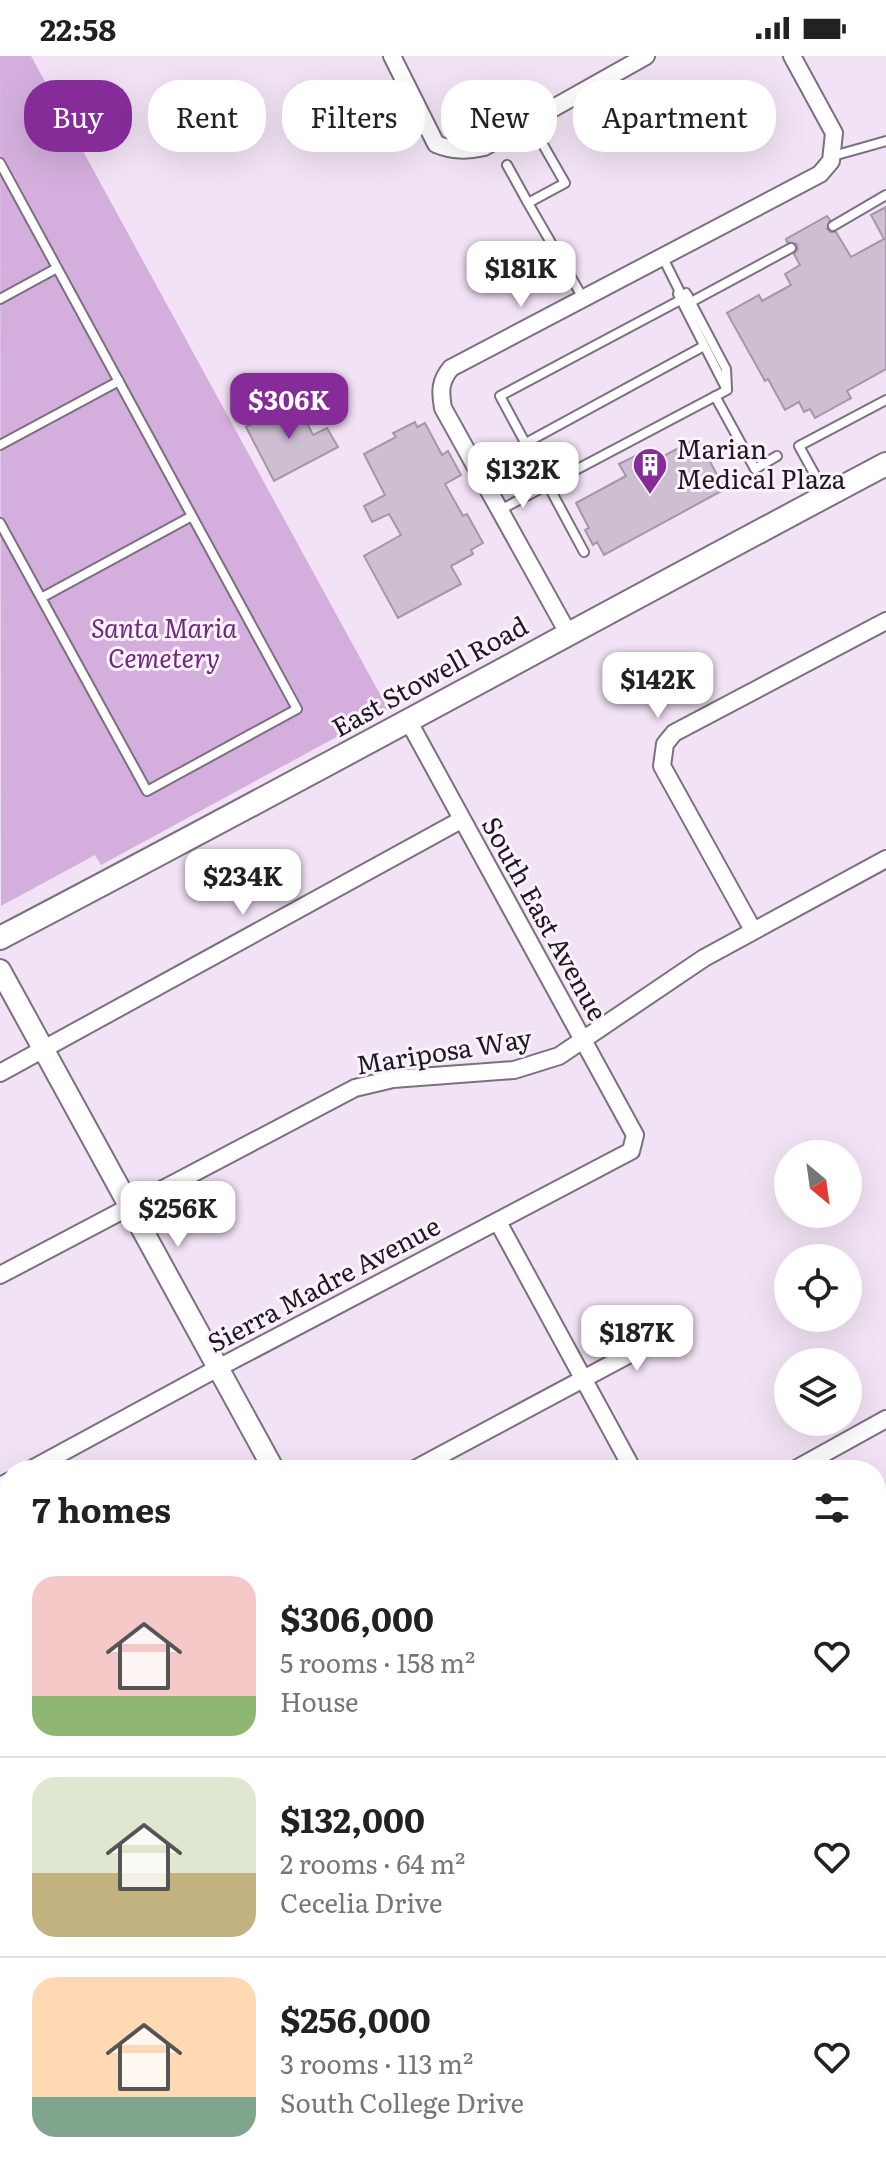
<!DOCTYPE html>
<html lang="en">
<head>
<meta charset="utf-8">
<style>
  :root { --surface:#fff; --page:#f2f2f2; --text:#222; --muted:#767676; --line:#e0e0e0; --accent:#852c99 }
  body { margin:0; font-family:Literata,serif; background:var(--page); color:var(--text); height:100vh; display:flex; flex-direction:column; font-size:30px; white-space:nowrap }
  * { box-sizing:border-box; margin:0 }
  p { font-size:26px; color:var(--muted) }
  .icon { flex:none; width:44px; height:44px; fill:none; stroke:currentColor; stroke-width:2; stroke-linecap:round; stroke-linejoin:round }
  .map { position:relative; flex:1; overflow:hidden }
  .details { position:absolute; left:0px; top:1404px; width:886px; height:712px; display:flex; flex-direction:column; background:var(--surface); border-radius:32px 32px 0 0; box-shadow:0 8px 32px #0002 }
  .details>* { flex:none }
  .top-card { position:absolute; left:24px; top:24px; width:838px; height:72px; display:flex; gap:16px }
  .needle { width:52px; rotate:151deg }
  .buttons { position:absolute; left:774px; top:1084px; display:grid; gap:16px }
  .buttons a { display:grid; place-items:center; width:88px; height:88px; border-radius:50%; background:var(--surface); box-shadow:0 8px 32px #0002; font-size:40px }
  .price { position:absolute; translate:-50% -68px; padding:0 18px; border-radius:16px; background:#fff; color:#222; font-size:26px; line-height:52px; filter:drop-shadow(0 2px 4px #0008) }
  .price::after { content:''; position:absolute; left:50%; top:48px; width:24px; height:18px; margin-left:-12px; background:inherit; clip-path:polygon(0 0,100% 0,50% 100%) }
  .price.current { background:var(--accent); color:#fff }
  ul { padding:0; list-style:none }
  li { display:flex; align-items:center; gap:24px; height:200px; padding:0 32px }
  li+li { border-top:2px solid var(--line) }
  li span { display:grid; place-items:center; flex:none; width:224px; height:160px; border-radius:24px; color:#555 }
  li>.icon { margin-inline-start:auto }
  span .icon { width:96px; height:96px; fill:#fffc; stroke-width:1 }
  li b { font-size:34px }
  h2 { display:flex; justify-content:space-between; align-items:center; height:96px; padding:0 32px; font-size:34px }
  .pill { padding:0 28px; border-radius:32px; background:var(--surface); box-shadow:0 8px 32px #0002; font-size:28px; line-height:72px }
  .pill.current { background:var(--accent); color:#fff }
  .status { display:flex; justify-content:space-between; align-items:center; height:56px; padding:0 40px; background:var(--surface); direction:ltr }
  .status svg { height:22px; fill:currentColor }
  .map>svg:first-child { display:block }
  .green { fill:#d4afdd }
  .building { fill:#cdbed1; stroke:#a596a8; stroke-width:2 }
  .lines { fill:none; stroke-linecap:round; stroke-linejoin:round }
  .service-casing { stroke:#7c6f7f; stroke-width:12 }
  .minor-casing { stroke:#7c6f7f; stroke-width:20 }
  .tertiary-casing { stroke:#7c6f7f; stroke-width:24 }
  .secondary-casing { stroke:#7c6f7f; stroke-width:26 }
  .service { stroke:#fff; stroke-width:8 }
  .minor { stroke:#fff; stroke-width:16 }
  .tertiary { stroke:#fff; stroke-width:20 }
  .secondary { stroke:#fff; stroke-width:22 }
  .labels { text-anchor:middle; stroke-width:6; stroke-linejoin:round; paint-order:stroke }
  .poi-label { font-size:26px; fill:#1e1920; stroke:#fbf2fd; text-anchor:start }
  .park-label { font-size:26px; font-style:italic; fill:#6f287f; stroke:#fbf2fd }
  .street-label { font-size:26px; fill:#1e1920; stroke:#fbf2fd }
</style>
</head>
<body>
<div class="status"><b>22:58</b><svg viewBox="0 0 49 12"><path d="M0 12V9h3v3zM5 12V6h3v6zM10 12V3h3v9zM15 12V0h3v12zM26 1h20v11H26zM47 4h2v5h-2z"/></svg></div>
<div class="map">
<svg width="886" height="2116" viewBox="0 0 886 2116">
  <rect width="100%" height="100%" fill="#f2e2f5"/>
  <path class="green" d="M0,0h31l357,653 -287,156 -6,-10 -94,51z
    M886,1829v287h-52l-27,-10h69v-272z
    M378,2106h216l5,10h-216z"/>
  <path class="building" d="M886,151v162l-39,22 4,7 -36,20 -5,-9 -6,3 -5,-10 -14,8 -17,-31 -3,2 -38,-68 32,-18 3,6 29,-16 -6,-11 15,-9 -6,-11 4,-5 -1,-5 -10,-2 -1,-3 41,-23 3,4 -3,9 3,3h6l15,25 33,-18 -13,-24z
    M296,345l17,34 14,-7 11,19 -64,34 -28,-54z
    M415,366l2,5 8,-4 17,32 6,-4 13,24 -16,9 18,32 4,-2 16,29 -12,7 2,4 -22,12 10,18 -63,34 -34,-62 37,-21 -12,-21 -17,8 -8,-16 21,-11 -21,-41 32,-17 -3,-4z
    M697,382l28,51 -121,66 -7,-13 -4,3 -8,-15 4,-2 -13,-25 50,-27 -7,-12 22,-11 6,12z"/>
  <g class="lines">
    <defs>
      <path id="service" d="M530,66l35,61 -37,20 55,95
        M833,100l53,-15
        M0,107l297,546 -150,82 -147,-268
        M507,109l21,38
        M833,170l53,-31
        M663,202l16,32 -1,4 3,6 46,90
        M686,237l40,76 1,20
        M0,243l57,-31
        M691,246l100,-54
        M715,340l40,73 22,-13
        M524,388l180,-98
        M0,389l119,-64
        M826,439l-27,-49 87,-46
        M500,454l227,-120
        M584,496l-84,-156 188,-100
        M41,542l151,-82
        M0,1992l10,-4"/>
      <path id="minor" d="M392,0l44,88c17,7 30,7 48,3l162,-91
        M568,577l-125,-225c-3,-17 -3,-27 8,-40l369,-194 11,-13 3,-28 -42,-77
        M753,874l-91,-164 3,-22 9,-11 212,-112
        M0,1017l461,-253
        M498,1166l135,248
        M0,1219l355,-187 38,-9 121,-9 45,-14 145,-98 182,-99
        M30,1414l188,-102 413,-217 4,-16 -226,-413
        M413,1414l260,-139
        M794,1414l92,-51
        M0,1430l10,-5
        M0,1633l10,-5
        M0,1844l10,-5"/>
      <path id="tertiary" d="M0,914l274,500
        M654,2106l6,10"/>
      <path id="secondary" d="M0,882c297,-155 590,-317 886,-474"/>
    </defs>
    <use href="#service" class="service-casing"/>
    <use href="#minor" class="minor-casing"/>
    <use href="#tertiary" class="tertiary-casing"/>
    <use href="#secondary" class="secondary-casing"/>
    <use href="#service" class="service"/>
    <use href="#minor" class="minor"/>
    <use href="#tertiary" class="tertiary"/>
    <use href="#secondary" class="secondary"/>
  </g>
  <defs>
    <symbol id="building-pin" viewBox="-11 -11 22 30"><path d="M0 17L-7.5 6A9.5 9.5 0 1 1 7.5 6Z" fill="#852c99" stroke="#fbf2fd"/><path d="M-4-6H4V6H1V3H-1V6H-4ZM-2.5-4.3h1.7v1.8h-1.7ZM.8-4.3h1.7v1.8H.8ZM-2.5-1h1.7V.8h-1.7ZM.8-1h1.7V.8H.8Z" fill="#fff"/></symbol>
  </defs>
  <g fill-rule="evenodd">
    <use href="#building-pin" x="630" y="389" width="40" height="54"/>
  </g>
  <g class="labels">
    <g class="poi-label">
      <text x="676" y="403">Marian<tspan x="676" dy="30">Medical Plaza</tspan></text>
    </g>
    <g class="park-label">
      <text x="164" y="582">Santa Maria<tspan x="164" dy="30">Cemetery</tspan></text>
    </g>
    <g class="street-label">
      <text transform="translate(430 621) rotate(-29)" y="9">East Stowell Road</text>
      <text transform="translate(544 863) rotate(61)" y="9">South East Avenue</text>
      <text transform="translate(444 996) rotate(-9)" y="9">Mariposa Way</text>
      <text transform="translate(324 1229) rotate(-28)" y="9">Sierra Madre Avenue</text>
    </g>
  </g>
</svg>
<div class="buttons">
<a><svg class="needle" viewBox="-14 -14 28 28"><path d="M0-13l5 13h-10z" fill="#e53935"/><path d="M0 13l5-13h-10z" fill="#767676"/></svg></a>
<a><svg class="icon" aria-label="locate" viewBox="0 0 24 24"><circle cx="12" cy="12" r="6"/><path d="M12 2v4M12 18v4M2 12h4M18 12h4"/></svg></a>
<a><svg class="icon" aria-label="layers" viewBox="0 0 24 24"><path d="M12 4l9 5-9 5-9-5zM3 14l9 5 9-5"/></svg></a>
</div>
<b class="price" style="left:521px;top:253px">$181K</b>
<b class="price current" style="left:289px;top:385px">$306K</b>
<b class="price" style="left:523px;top:454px">$132K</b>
<b class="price" style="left:658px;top:664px">$142K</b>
<b class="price" style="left:243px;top:861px">$234K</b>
<b class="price" style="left:178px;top:1193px">$256K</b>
<b class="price" style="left:637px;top:1317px">$187K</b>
<div class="top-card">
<a class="pill current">Buy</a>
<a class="pill">Rent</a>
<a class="pill">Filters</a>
<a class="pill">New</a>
<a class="pill">Apartment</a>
</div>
<section class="details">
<h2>7 homes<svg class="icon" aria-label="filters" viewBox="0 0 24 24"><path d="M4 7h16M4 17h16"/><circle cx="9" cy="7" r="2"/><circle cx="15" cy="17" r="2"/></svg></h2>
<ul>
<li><span style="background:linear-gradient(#f6c9c9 75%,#8fb573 0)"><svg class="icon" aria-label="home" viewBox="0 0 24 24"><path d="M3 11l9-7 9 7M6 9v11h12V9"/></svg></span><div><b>$306,000</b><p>5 rooms · 158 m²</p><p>House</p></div><svg class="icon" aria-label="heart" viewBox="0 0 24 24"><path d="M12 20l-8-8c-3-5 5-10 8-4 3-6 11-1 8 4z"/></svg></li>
<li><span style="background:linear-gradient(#dfe7d0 60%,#c2b280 0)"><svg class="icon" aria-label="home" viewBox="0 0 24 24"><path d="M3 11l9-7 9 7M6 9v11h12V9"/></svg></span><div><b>$132,000</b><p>2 rooms · 64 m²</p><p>Cecelia Drive</p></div><svg class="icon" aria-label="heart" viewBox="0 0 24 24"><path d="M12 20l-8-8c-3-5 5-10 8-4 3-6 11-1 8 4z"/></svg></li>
<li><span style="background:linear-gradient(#ffd9b3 75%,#7fa58c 0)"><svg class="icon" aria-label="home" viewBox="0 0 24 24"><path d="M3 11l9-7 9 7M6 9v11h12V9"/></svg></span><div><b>$256,000</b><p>3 rooms · 113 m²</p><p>South College Drive</p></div><svg class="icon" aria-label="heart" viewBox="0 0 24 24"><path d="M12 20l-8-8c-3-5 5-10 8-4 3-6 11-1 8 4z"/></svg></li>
</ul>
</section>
</div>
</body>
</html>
